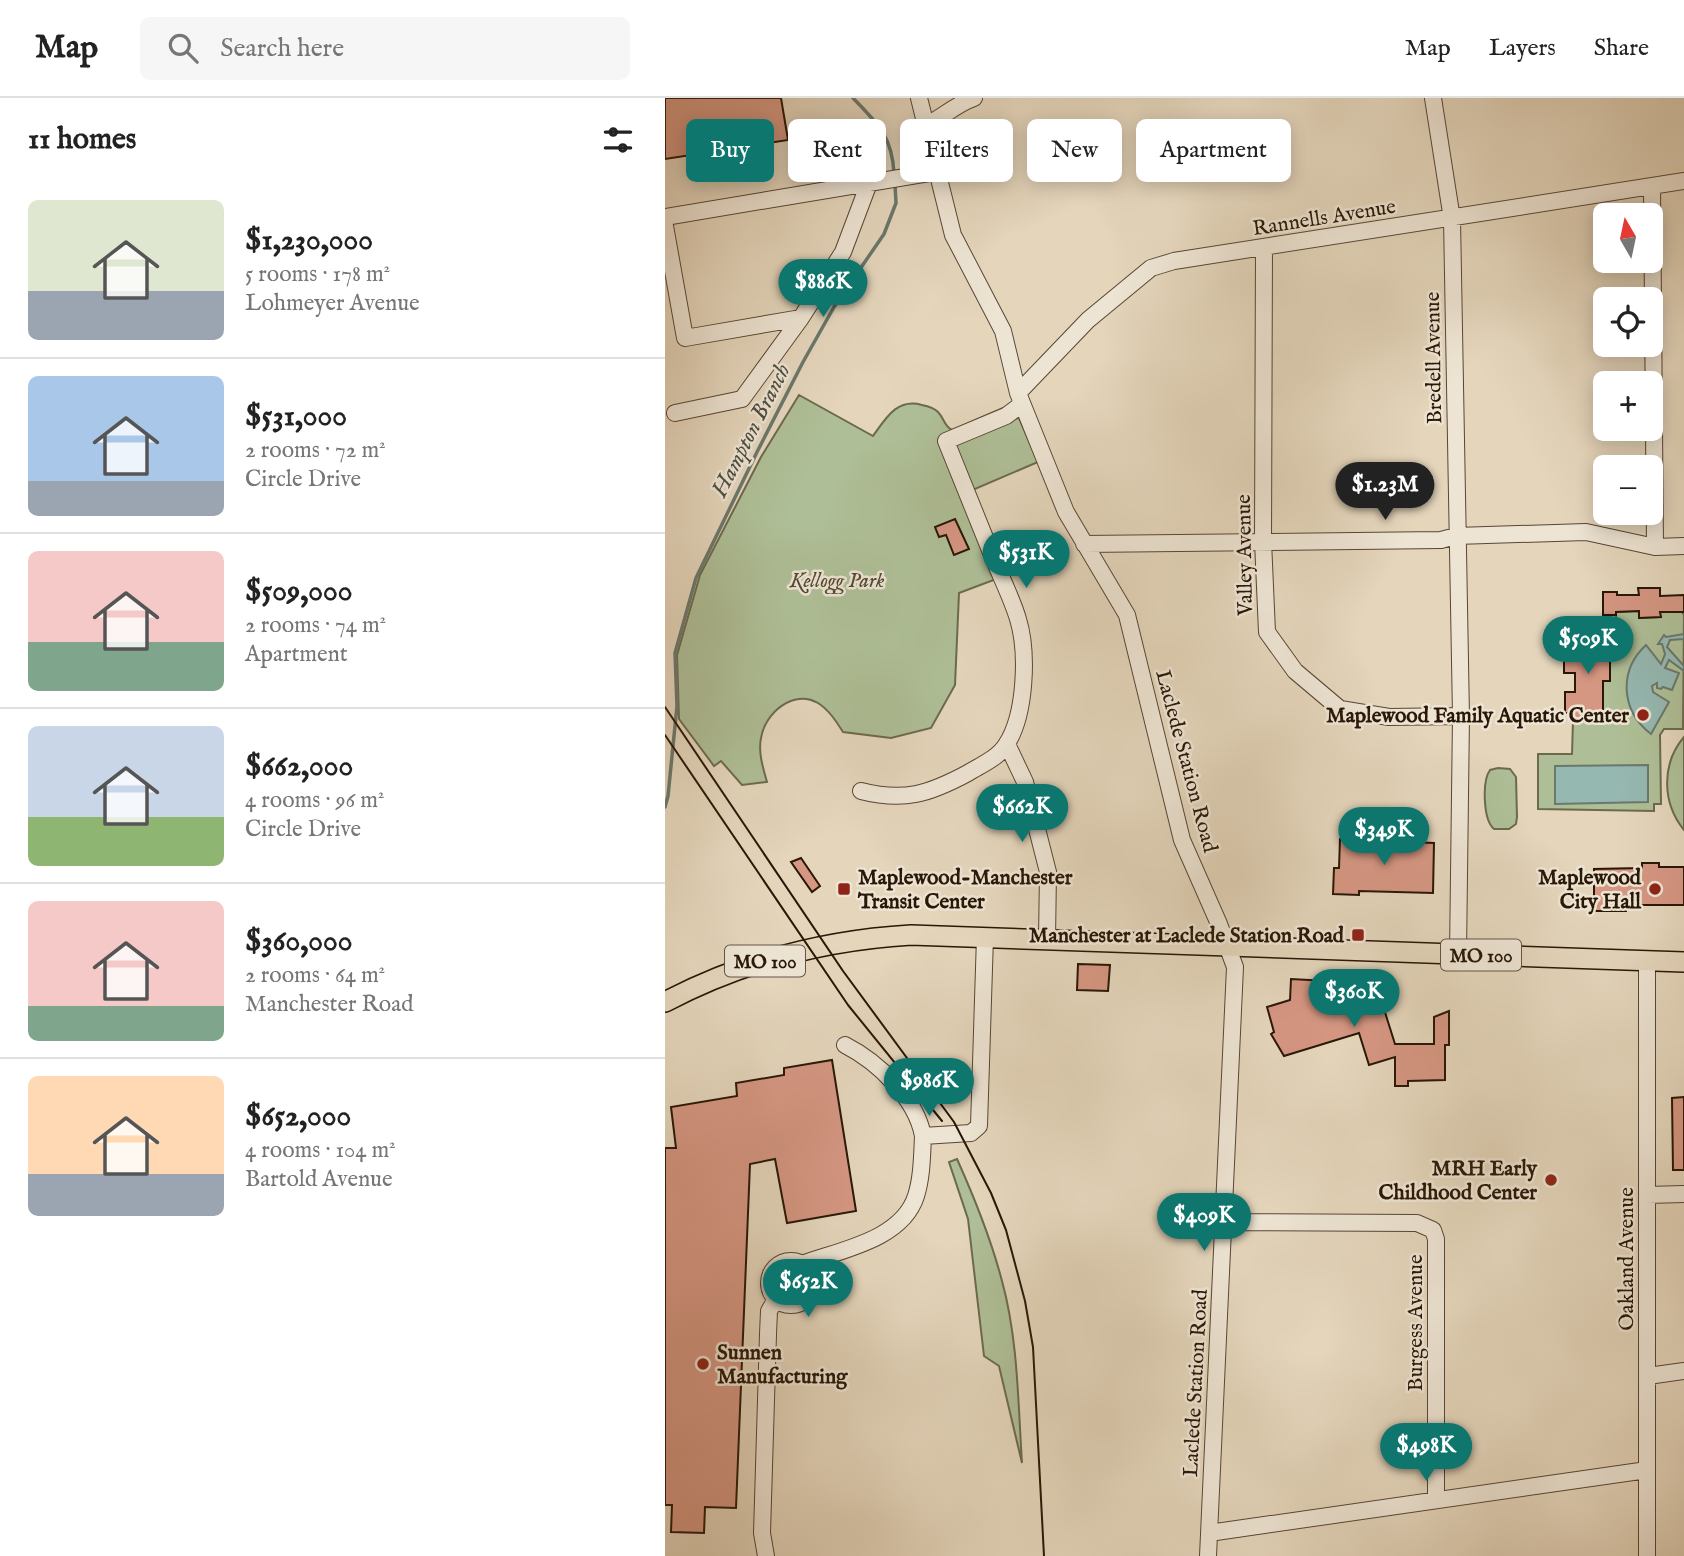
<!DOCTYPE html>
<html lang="en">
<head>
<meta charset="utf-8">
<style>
  :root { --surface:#fff; --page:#f6f6f6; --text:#222; --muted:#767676; --line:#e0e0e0; --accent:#0f766e }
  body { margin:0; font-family:"IM FELL English",serif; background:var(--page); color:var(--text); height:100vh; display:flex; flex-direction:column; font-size:26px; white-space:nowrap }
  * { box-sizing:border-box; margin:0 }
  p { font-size:23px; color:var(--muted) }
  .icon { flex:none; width:38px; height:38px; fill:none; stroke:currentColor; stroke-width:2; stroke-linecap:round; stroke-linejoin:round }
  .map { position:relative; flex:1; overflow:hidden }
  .drawer { display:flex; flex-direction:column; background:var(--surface); width:665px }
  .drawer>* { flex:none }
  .hud { position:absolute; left:21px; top:21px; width:665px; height:63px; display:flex; gap:14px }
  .needle { width:46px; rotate:351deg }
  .tools { position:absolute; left:928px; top:105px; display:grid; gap:14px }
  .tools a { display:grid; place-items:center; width:70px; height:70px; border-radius:10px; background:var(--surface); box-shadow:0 4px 18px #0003; font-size:35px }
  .price { position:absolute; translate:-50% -60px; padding:0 16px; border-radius:24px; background:var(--accent); color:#fff; font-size:23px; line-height:46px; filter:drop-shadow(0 2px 4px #0008) }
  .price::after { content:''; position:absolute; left:50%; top:42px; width:21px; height:16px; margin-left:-10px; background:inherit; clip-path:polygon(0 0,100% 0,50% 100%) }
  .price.selected { background:#222; color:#fff }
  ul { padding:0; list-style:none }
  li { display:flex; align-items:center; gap:21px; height:175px; padding:0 28px }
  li+li { border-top:2px solid var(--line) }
  li span { display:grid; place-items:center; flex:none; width:196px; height:140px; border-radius:10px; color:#555 }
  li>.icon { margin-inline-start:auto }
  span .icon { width:84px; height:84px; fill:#fffc; stroke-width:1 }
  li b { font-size:30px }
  h2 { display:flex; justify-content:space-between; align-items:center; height:84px; padding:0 28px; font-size:30px }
  .pill { padding:0 24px; border-radius:10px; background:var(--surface); box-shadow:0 4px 18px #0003; font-size:24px; line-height:63px }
  .pill.selected { background:var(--accent); color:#fff }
  header { display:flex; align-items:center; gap:42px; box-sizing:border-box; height:98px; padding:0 35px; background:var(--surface); border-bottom:2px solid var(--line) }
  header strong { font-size:33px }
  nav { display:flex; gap:38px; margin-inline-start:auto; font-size:24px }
  .search { width:490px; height:63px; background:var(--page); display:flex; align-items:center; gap:18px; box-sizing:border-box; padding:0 24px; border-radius:10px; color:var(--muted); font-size:26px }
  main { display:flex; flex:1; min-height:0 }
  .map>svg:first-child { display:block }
  .green { fill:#aebe96; stroke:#6c6a4e; stroke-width:2 }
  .water { fill:#95b8b1; stroke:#6a786d; stroke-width:2 }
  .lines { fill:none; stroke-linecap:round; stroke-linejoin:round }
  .stream { stroke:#6a786d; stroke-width:3.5 }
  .building { fill:#d59682; stroke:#291707; stroke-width:2 }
  .minor-casing { stroke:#584634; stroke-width:18 }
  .major-casing { stroke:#291707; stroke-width:22 }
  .minor { stroke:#ede4d3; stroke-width:16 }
  .major { stroke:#e4d5bb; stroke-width:19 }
  .tram { stroke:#291707; stroke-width:2 }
  .poi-dot { fill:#8f2418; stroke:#ede4d3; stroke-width:2.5 }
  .labels { text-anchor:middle; stroke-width:5; stroke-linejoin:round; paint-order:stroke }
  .shield { fill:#ede4d3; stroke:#645444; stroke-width:2 }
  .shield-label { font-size:19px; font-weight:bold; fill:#291707 }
  .street-label { font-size:21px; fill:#291707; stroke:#ede4d3 }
  .park-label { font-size:21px; font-style:italic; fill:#514932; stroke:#ede4d3 }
  .poi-label { font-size:21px; font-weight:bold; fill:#291707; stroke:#ede4d3; text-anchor:end }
  .water-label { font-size:23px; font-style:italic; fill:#4f4f42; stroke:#ede4d3 }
</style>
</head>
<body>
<header>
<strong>Map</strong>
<div class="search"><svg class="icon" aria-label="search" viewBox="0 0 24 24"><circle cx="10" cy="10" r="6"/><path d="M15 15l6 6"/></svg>Search here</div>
<nav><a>Map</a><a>Layers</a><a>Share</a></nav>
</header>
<main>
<section class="drawer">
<h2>11 homes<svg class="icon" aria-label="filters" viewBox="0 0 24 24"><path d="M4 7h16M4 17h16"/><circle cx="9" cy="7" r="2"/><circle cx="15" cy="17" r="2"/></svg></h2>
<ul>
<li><span style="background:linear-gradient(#dfe7d0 65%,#9aa5b1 0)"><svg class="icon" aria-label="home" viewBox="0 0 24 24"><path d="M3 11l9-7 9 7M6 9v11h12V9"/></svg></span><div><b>$1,230,000</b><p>5 rooms · 178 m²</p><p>Lohmeyer Avenue</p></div></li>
<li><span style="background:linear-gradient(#a9c7e8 75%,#9aa5b1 0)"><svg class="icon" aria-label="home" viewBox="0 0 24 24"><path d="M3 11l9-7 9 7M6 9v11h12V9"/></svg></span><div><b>$531,000</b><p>2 rooms · 72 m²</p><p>Circle Drive</p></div></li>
<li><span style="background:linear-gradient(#f6c9c9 65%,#7fa58c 0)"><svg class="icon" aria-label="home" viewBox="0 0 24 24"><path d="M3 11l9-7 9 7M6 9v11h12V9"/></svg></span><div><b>$509,000</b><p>2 rooms · 74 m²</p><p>Apartment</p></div></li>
<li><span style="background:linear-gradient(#c9d6e8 65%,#8fb573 0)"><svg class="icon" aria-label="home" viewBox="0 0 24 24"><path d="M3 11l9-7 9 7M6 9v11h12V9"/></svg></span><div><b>$662,000</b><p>4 rooms · 96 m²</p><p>Circle Drive</p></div></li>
<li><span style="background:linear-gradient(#f6c9c9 75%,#7fa58c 0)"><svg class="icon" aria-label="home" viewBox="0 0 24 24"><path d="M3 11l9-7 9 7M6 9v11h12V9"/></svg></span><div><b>$360,000</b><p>2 rooms · 64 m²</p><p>Manchester Road</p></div></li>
<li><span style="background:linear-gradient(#ffd9b3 70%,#9aa5b1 0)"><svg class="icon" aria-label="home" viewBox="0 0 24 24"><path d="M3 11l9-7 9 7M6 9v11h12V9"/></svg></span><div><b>$652,000</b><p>4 rooms · 104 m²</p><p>Bartold Avenue</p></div></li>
</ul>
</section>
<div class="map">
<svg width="1019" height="1458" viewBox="0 0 1019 1458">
  <rect width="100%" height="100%" fill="#e4d5bb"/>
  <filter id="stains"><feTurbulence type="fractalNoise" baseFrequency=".00286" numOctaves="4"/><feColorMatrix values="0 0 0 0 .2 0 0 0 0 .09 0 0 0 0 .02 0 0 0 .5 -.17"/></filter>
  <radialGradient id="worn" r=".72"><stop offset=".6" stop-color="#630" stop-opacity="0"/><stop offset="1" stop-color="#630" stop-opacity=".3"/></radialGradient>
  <path class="green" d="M134,297l74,41c13,-18 24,-38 49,-31 5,1 13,4 16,7 6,6 6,14 14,18l51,-22 9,11 7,-1 19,44 -75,32 36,84 -40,15 -4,92 -24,43 -40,10 -48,-6c-7,-11 -14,-22 -25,-29 -25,-14 -53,10 -57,35 -3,14 2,30 6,44l-25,3 -21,-24 -7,5 -35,-47 -2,-64 23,-80 61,-118z
    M974,513l1,7 20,-1v-5h22l2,3 -1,114h-19l-4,6 1,69h-7v7l-116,-2v-55h34l1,-33h30v-40h7v-39l-9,-1v-11l15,-13v-5z
    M1019,639v93c-22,-27 -23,-66 0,-93z
    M833,670l12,1 6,8 1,40 -1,7 -7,5h-15c-11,-9 -12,-48 -4,-59z
    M292,1061c18,40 34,80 45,122 16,58 16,121 20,182l-23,-97 -15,-10 -16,-137 -19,-57z"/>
  <path class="water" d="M1019,536v5l-14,1 -3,7 17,19v5l-15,-11 -4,8 14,5 -7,17 -9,-3 -2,2 -4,-1v-5l-5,3 1,6 16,10 -18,32c-30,-23 -33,-63 -5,-89l15,19 4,-10 -3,-10h-4l6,-9 2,2z
    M983,667v37l-93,2v-38z"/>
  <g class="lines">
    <path class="stream" d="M188,0c25,26 39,38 41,75
      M0,709l3,-11 9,-90 -2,-53 21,-75 61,-126 46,-90 31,-55 50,-73 12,-31 -1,-19"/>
  </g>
  <path class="building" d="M0,0h116l7,42 -123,19z
    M290,421l14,30 -15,6 -8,-20 -7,2 -4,-10z
    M973,490h22v8l24,-1v17h-24l1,5 -22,1v-7l-23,1v3h-13v-23h14v3h22z
    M910,532h26v11h9v40h-7v40h-30v-8h-8v-21h10v-19h-11v-21h11z
    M735,736l11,1v7l23,1 -1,50 -74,-2v4l-26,-1 1,-26h5l1,-29 60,2z
    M136,760l19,28 -8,6 -21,-30z
    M977,765h17v4h25v38h-58v6h-32v-42l48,-1z
    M413,866l32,1 -2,26 -31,-1z
    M626,881l54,3 5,16 28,-8 17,54h39v-27l15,-6v34h-4v35l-37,1v5h-13v-29l-26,8 -10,-32 -75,23 -13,-22 3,-2 -7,-25 23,-7z
    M167,962l24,151 -69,12 -12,-64 -25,5 -14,344 -31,-1 -1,26 -33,-1 1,-27h-7v-357h11l-5,-41 66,-11 -1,-13 48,-8v-7z
    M1019,999v73h-11l-1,-72z"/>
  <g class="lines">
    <defs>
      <path id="minor" d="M254,0l34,137 50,96 15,62 48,119 61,103 55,225 37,84 16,43 -27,589
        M768,0l19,121 9,497 -3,238
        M260,28c17,-8 31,-22 49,-28
        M987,89l3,360
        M0,119l270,-45
        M0,128l20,112 116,-20 42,-66 26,-69
        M599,150l-1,293 4,91 28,39 45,38 49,8 72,-1
        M353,295l70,-73 63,-52 23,-7 510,-80
        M10,315l67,-14 59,-81
        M419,446l357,-4 15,-4 130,-4 69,15 29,-1
        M342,646l18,38 23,90 -1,67
        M196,693c43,11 68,3 107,-18 13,-8 30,-15 38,-28 20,-30 22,-93 12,-126 -6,-20 -16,-40 -24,-59 -16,-40 -32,-80 -48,-119l60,-25 16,-12
        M982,863v595
        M180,947c33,17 71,53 78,91
        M982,1097l37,-1
        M559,1124l193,1 16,7 3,9v261
        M104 1185a22 22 0 1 1 44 0a22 22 0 1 1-44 0Z
        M137,1166c38,-14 100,-24 114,-68 6,-19 6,-40 7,-60l48,-3 8,-7 6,-189
        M983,1278l36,-5
        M544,1435l438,-63
        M101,1458l-4,-23 6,-199 1,-23 7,-12"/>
      <path id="major" d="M0,904c76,-40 161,-62 246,-67l773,27"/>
    </defs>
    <use href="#minor" class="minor-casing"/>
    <use href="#major" class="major-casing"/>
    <use href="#minor" class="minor"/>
    <use href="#major" class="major"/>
    <path class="tram" d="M0,609l178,264 111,151 37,71 15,37 19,71 8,46 11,209
      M0,637l183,270 94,116"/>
  </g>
  <g class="poi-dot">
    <circle cx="978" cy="617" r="7"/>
    <rect x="172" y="784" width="14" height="14" rx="3.5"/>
    <circle cx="990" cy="791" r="7"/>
    <rect x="686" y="830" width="14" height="14" rx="3.5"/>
    <circle cx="886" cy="1082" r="7"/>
    <circle cx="38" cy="1266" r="7"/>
  </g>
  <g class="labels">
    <g class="shield">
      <rect x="776" y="841.5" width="80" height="31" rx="5"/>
      <rect x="60" y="847.5" width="80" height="31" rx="5"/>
    </g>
    <g class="shield-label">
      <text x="816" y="864">MO 100</text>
      <text x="100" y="870">MO 100</text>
    </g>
    <g class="street-label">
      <text transform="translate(659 119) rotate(-9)" y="7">Rannells Avenue</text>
      <text transform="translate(768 260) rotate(-91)" y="7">Bredell Avenue</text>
      <text transform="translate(579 457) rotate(-91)" y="7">Valley Avenue</text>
      <text transform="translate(522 663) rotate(75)" y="7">Laclede Station Road</text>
      <text transform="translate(961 1161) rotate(-90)" y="7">Oakland Avenue</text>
      <text transform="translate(750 1225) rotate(-90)" y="7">Burgess Avenue</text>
      <text transform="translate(530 1285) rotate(-87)" y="7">Laclede Station Road</text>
    </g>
    <g class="park-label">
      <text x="172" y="489">Kellogg Park</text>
    </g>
    <g class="poi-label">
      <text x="964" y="624">Maplewood Family Aquatic Center</text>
      <text x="193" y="786" text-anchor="start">Maplewood-Manchester<tspan x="193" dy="24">Transit Center</tspan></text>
      <text x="976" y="786">Maplewood<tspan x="976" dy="24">City Hall</tspan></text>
      <text x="679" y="844">Manchester at Laclede Station Road</text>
      <text x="872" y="1077">MRH Early<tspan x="872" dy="24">Childhood Center</tspan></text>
      <text x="52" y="1261" text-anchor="start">Sunnen<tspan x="52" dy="24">Manufacturing</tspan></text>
    </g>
    <g class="water-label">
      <text transform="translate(85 332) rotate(-63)" y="8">Hampton Branch</text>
    </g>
  </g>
  <rect width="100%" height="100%" filter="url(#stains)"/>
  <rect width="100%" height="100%" fill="url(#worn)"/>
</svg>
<div class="tools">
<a><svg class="needle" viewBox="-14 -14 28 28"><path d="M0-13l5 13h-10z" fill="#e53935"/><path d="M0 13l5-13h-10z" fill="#767676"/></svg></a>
<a><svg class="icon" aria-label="locate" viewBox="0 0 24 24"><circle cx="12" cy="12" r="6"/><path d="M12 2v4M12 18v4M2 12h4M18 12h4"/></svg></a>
<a>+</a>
<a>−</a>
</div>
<b class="price" style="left:158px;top:221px">$886K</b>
<b class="price selected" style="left:720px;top:424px">$1.23M</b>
<b class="price" style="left:361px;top:492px">$531K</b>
<b class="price" style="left:923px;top:578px">$509K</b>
<b class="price" style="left:357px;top:746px">$662K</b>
<b class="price" style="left:719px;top:769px">$349K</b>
<b class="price" style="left:689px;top:931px">$360K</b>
<b class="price" style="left:264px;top:1020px">$986K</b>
<b class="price" style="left:539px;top:1155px">$409K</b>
<b class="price" style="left:143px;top:1221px">$652K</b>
<b class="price" style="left:761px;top:1385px">$498K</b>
<div class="hud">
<a class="pill selected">Buy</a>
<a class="pill">Rent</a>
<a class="pill">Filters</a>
<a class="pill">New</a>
<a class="pill">Apartment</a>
</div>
</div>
</main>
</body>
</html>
